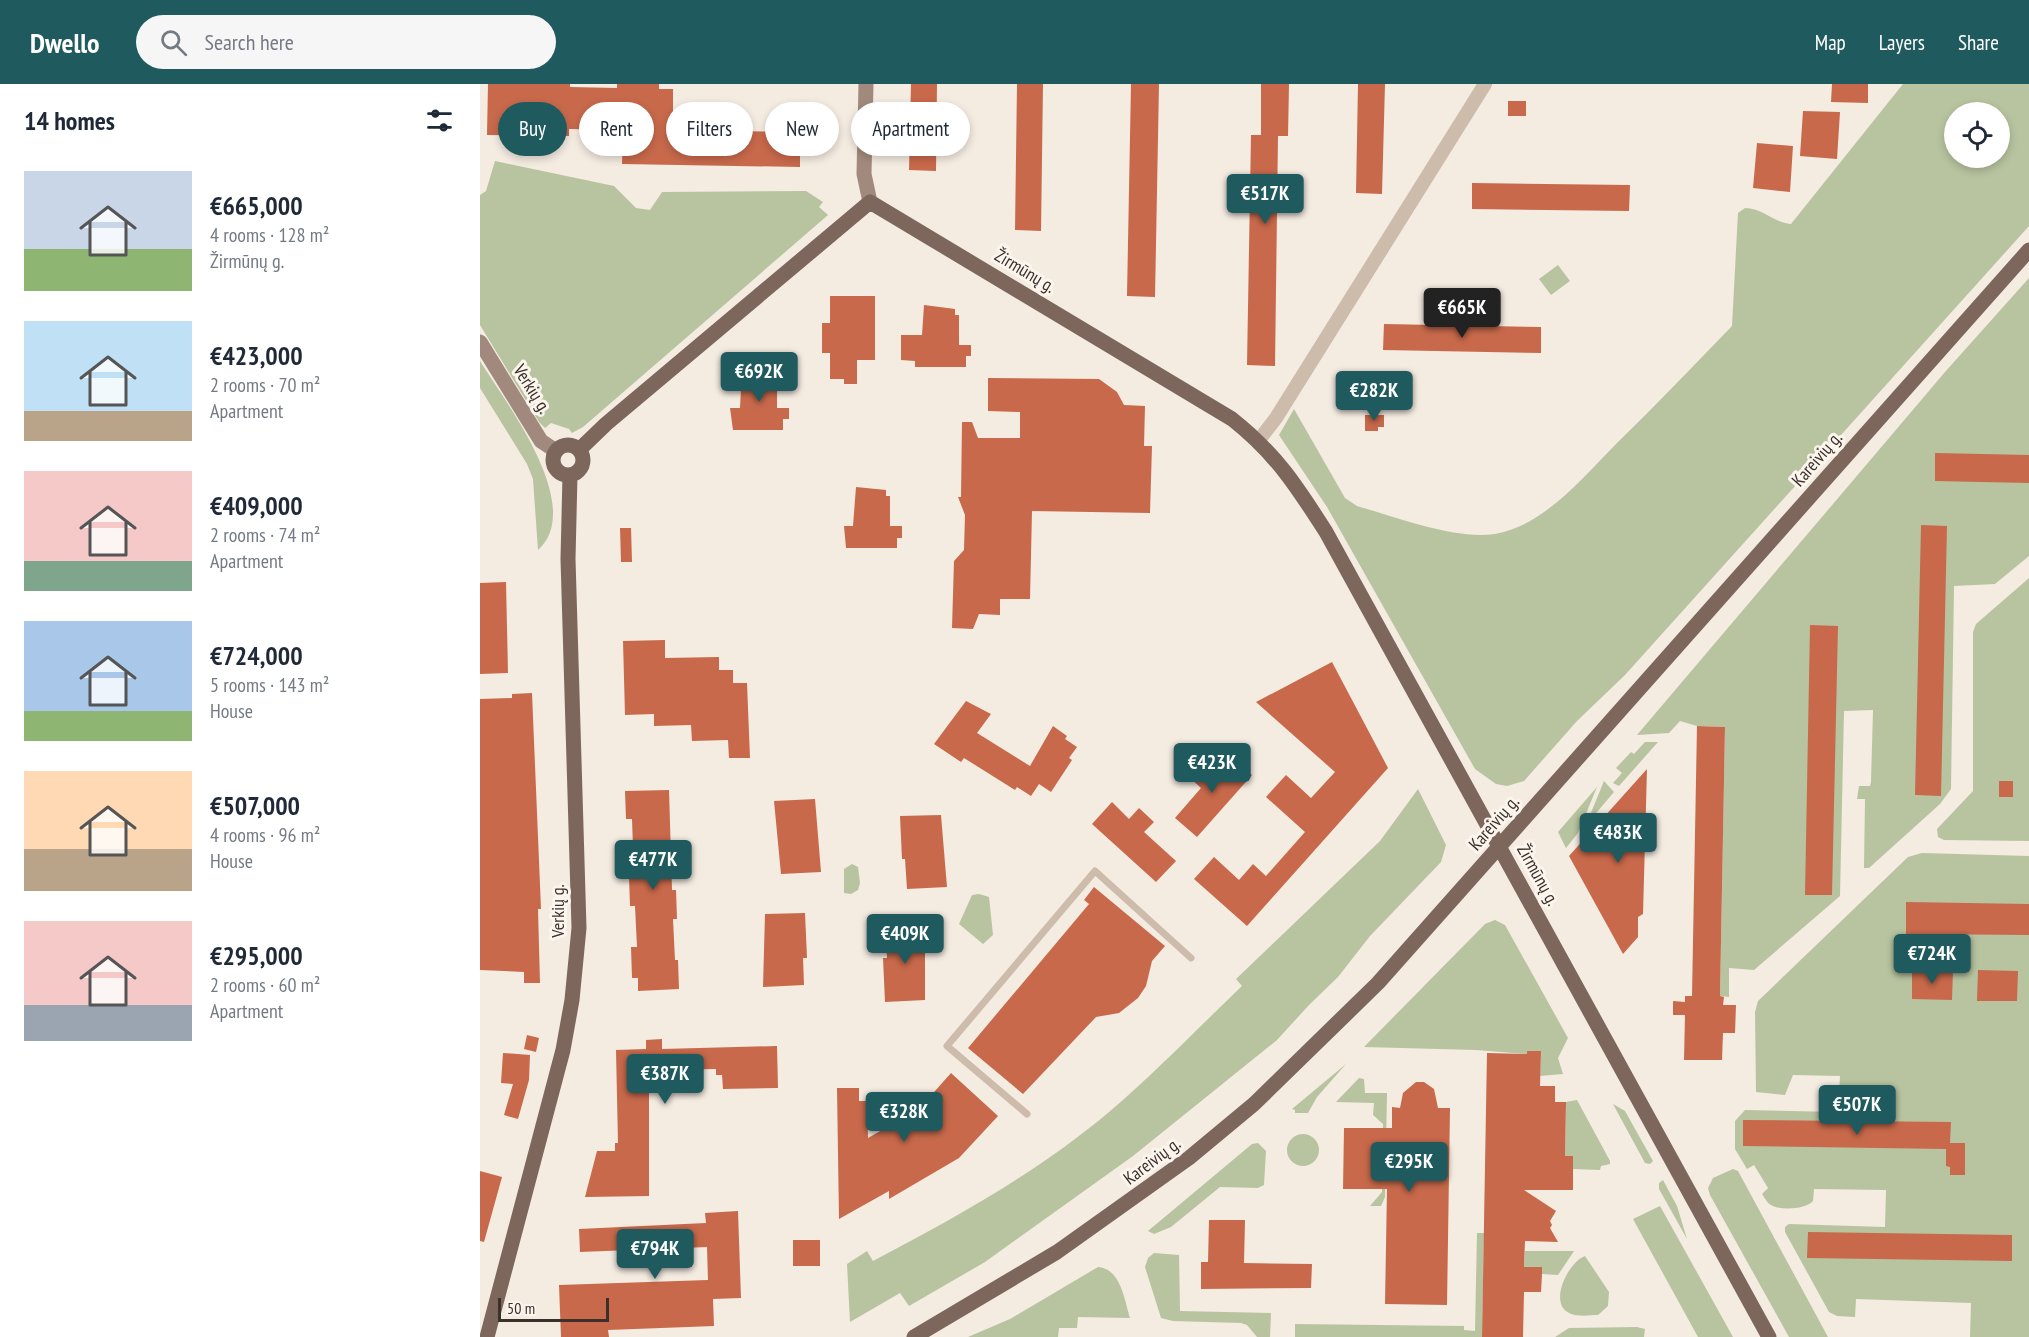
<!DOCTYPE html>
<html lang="en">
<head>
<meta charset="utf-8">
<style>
  :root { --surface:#fff; --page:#f6f6f7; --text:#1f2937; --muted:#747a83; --accent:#1f5a5e }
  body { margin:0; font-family:"PT Sans Narrow",sans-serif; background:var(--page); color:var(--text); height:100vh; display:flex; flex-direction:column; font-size:22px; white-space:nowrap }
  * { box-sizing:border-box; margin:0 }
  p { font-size:20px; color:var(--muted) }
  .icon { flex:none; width:33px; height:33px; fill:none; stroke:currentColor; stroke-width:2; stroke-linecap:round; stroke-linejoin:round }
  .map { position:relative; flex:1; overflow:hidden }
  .panel { display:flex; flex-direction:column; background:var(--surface); width:480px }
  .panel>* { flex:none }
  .banner { position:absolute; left:18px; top:18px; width:570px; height:54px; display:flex; gap:12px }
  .tools { position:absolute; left:1464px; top:18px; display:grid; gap:12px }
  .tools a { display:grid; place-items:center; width:66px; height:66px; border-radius:50%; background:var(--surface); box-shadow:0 3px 9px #0003; font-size:30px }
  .scale { position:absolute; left:18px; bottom:15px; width:111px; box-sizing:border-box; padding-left:6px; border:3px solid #3b302b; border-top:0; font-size:16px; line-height:21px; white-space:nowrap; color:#3b302b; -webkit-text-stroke:4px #fbf5ee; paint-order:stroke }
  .price { position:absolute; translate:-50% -51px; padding:0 14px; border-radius:6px; background:var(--accent); color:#fff; font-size:20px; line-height:39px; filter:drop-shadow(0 2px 3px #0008) }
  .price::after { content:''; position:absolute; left:50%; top:36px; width:18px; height:14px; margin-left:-9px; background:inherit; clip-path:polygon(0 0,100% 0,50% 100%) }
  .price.current { background:#222; color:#fff }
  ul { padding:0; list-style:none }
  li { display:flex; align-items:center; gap:18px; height:150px; padding:0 24px }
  li span { display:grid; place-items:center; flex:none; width:168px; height:120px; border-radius:0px; color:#555 }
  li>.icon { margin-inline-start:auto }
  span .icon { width:72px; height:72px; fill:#fffc; stroke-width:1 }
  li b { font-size:26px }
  h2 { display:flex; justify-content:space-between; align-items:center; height:72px; padding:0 24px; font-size:26px }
  .chip { padding:0 21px; border-radius:27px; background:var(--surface); box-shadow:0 3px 9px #0003; font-size:21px; line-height:54px }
  .chip.current { background:var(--accent); color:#fff }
  header { display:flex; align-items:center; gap:36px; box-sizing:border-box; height:84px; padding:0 30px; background:var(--accent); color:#fff }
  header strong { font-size:28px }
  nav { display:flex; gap:33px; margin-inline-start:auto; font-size:21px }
  .search { width:420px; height:54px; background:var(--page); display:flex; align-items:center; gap:15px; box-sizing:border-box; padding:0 21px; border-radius:33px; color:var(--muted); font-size:22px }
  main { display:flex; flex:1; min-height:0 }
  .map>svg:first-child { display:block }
  .green { fill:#b8c4a0; fill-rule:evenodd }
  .building { fill:#c8694b }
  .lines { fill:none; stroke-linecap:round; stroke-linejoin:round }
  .service { stroke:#cdbbac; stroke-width:7 }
  .minor { stroke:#cdbbac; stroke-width:14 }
  .secondary { stroke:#a18a7d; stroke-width:15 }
  .primary { stroke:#7d675c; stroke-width:15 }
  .labels { text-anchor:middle; stroke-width:6; stroke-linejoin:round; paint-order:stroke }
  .street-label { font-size:18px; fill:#3b302b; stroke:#fbf5ee }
</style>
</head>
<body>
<header>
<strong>Dwello</strong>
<div class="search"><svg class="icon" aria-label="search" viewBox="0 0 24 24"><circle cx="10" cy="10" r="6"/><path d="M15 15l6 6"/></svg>Search here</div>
<nav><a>Map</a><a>Layers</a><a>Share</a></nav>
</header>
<main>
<section class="panel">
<h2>14 homes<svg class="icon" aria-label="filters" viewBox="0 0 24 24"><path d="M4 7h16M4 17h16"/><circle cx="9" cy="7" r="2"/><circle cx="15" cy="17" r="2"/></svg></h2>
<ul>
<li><span style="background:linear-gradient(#c9d6e8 65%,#8fb573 0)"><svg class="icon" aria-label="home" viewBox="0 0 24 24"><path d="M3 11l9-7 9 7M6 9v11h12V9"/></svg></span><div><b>€665,000</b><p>4 rooms · 128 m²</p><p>Žirmūnų g.</p></div></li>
<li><span style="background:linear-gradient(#bfe0f5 75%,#b9a48a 0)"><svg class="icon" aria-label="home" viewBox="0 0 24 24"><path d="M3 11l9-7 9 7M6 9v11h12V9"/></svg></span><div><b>€423,000</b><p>2 rooms · 70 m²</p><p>Apartment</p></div></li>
<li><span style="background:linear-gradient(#f6c9c9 75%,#7fa58c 0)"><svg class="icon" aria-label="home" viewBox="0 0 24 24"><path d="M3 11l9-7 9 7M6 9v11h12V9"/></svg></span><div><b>€409,000</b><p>2 rooms · 74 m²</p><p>Apartment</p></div></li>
<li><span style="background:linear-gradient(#a9c7e8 75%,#8fb573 0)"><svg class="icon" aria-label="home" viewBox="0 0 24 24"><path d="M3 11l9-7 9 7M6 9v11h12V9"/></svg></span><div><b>€724,000</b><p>5 rooms · 143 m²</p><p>House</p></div></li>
<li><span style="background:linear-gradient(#ffd9b3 65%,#b9a48a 0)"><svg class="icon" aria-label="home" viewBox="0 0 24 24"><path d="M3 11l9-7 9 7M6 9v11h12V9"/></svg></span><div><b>€507,000</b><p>4 rooms · 96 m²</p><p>House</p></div></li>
<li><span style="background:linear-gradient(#f6c9c9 70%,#9aa5b1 0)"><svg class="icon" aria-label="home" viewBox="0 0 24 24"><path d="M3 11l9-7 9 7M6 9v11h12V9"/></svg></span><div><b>€295,000</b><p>2 rooms · 60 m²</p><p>Apartment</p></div></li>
</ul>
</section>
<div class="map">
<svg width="1549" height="1253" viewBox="0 0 1549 1253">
  <rect width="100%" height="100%" fill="#f4ebe1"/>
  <path class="green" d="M1423,0h126v142l-404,449 -48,46 -53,60 -17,5 -11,-2 -21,-15 -148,-262 -48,-72 15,-26 51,89 12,8c39,11 98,34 138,28 50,-9 88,-57 122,-91 39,-38 77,-78 115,-117l6,-113 7,-5c18,0 29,15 46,16zM1520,28v46h-46v-46z
    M15,77l119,25 22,22 14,2 12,-18 144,-1 17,11 -4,5 9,8 -245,212 -11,6 -3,-4 -18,-6 -6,5 -6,-6 -59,-97v-130l6,-4z
    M1078,181l12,16 -19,14 -12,-16z
    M1549,194v278l-34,28 -41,2 -3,203 -11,15 -71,64h-5l1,-69h-8l2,-13h11l1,-4 2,-72 -29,1 -4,185 -86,74 -25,-2v29l-9,-1 5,-269 -28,-1 -17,-5 -11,12 -32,2 308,-363z
    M0,277c26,42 106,145 58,189l-5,-71 -6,-15 -47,-76z
    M1549,494v263l-85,-1 -6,-3 -1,-8 36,-38v-159l3,-8z
    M1165,658h13l-39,44 -6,-3 9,-10 -6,-5 15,-16 3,2z
    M1124,697l10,11 -28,33z
    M1117,703l-19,46 -12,15 -8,-16z
    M938,705l28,56 -5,17 -71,74 -32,41 -29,28 -32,35 -144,116 -148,106 -76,44 -9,-13 -50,29 -3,-58 20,-13 6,10c82,-43 165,-89 236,-149 46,-39 89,-84 133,-126l-6,-7 144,-138z
    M1442,769l107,3v481h-59l1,-34 -115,-4 -1,18 -18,-1 -8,-4 -44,-80v-5l4,-3 96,3 1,-37 -72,-1 -1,12c-7,8 -32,10 -42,4 -4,-2 -6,-7 -9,-11l6,-6 -14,-23 -7,4 -12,-20v-28l10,-11 93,2 2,-36 -47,-1 -8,20 -29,-3 -1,-80 3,-11 150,-144z
    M372,780l6,3 2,16 -2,7 -7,4 -7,-1v-24z
    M499,810l10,3 4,38 -10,9 -24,-20 13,-29z
    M1015,836l10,5 63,113 -10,20 5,16 -23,2 1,-25h-14v3l-51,-4 -112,-3 121,-123z
    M866,980l-29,33 -9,16h-13v-3l-3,-1z
    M879,994l5,1 1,14h22l-2,104 -4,9h-11l12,-14 1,-68 -10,-9 1,-12 -38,-1z
    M1097,1016l33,61v3l-9,2 -1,4 -27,-1v-13h-8l1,-54z
    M1133,1020l12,7 28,50 -3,3 -5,-1z
    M807 1066a16 16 0 1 1 32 0a16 16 0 1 1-32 0Z
    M778,1059l8,8 -2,34 -6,3 -38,-1 -49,40 -17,7 -6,-3 104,-87z
    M1253,1085l5,2 90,166h-39l-79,-142 -2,-7 5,-10z
    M1183,1096l14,26 10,33 -28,-50v-6z
    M1180,1122l73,131h-35l-65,-118z
    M997,1149h7l-2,104h-187v-13l169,2v4l11,1z
    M1045,1167h49l-16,24 -16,-1v-7h-18z
    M674,1169l25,2 1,56 91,2 -1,24h-13l-10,-12 -6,-2 -68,-2 -12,-3 -16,-51 3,-9z
    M1105,1172l24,36 -1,14 -10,9c-9,0 -24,3 -32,-4 -16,-13 4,-50 19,-55z
    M618,1183c23,2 26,32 32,51l-52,-1 -1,11h-18l-1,9h-90l42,-18z
    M1157,1243l8,2 -1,8h-89l14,-9z"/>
  <path class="building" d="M8,0h82v3l47,1v-4h42v5h14v41l127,2v35l-178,-3 1,-34 -54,-1v7l-82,-1z
    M431,0h26l-1,87 -27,-1z
    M537,0h26l-2,147 -26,-1z
    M651,0h28l-4,213 -28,-1z
    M781,0h28l-1,52h-10l-3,230 -28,-1 4,-230h10z
    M878,0h27l-3,110 -26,-1z
    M1352,0h36v19l-37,-1z
    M1028,17h18v15h-18z
    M1323,27l37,1 -3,47 -37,-3z
    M1277,59l36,3 -3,46 -37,-4z
    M992,99l158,2 -1,26 -157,-2z
    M350,212h45v64h-18v24h-13v-5h-14v-26h-8v-30h8z
    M444,221l31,4v6h4v30h12v11h-5v11h-51v-6l-14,-1v-25h21z
    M904,240l157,3v26l-158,-3z
    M262,285l30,2v6h5v31h12v11h-6v11h-50l-3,-22h10z
    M508,294l111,1 18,13 7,13 21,1 -1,40h8l-2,67 -118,-2 -2,88h-30v16l-21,-1 -6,15 -21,-1 2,-67 10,-11 1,-35 -7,-18h3l1,-75h10l6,16h42v-26l-32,-1z
    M885,331h19v12h-6v4h-13z
    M1455,369l94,2v28l-94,-2z
    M376,403l30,3v6h4v30h12v12h-5v10h-51l-2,-22h9z
    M1441,441l26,1 -6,270 -26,-1z
    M140,444h11l1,34h-11z
    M26,498l2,91 -28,1v-91z
    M1330,541l28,1 -6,269h-27z
    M185,556v18l54,-1v13h14v13h14l3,75h-21l-1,-18 -36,1 -1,-16 -37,1v-12l-29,1 -2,-74z
    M852,578l56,106 -141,158 -53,-47 20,-22 25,23 14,-16 13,12 39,-44 -39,-35 20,-22 25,23 24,-26 -79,-70z
    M52,609l9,216h-3l2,74h-16v-11l-44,-2v-271l32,-1v-4z
    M486,617l25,13 -14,19 53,33 23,-40 14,10 -2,3 12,8 -8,11 3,2 -21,32 -12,-8 -8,12 -14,-9 -2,3 -51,-32 -3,4 -27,-18z
    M1217,642l28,1 -5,269 4,1 -1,8h13l-1,28h-12l-1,27h-38l1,-45h-12v-14l12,1v-6h7z
    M750,671l22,20 -55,62 -22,-19 26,-30 -12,-11 12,-14 13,11z
    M1167,685l-4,145 -5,3v20l-15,17 -54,-98z
    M1519,697h14v16h-14z
    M189,706l3,100h4l1,29h-4l2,41h3l1,29 -41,2v-13h-6l-1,-31h6l-2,-41h-5l-1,-30h5l-2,-57h-6l-1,-28z
    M335,715l6,73 -40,2 -7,-73z
    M632,718l17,17 10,-11 15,14 -10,10 32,29 -20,21 -64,-58z
    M461,731l6,72 -40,2 -2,-30h-3l-2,-43z
    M614,803l71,59 -13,15 -6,25 -8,12 -19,15 -23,4 -73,77 -55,-46 121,-144 -5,-4z
    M1426,818l123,2v31l-123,-1z
    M325,829l2,45h-4l1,27 -41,2 2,-73z
    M445,843v73l-40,2 -2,-44h4l-2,-29z
    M1432,886h41l-1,30 -40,-1z
    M1498,886l40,1 -1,30h-40z
    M47,951l12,3 -3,14 -12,-3z
    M182,955v10l115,-3 1,42 -55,1 -1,-14h-6v-6l-54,1v6h-13v120l-64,1 12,-46h18v-8h3l-2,-93 30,-1v-9z
    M1047,967h14l-1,35h15v16h11l-1,54h8v34h-49l32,21 -6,10 2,4 -2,3 8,14 -33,-1 -1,26h18v7l-1,18h-17l-1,45h-41l5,-284 40,1z
    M23,969l27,2 -1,25 -11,39 -14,-4 9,-31 -12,-1z
    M471,989l47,43 -39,42 -70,41v-8l-50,28 -2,-131h22v13h8l1,37 51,-29z
    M936,998h8l10,7 4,19h12l-3,197 -62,-1 2,-115h-44l1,-61h48v-21l8,1 3,-15z
    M1263,1036l208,2 -1,21h15v32h-15v-8l-4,-1v-17l-203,-3z
    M0,1087l22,6 -18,65 -4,-1z
    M258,1127l3,87 -28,1 1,27 -106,4 1,7h-48l-2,-52 149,-5 -1,-33 -127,5 -1,-23 127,-6 -1,-10z
    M729,1136h36l-1,43 68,1 -1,24 -110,1v-27h7z
    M1328,1148l204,3v26l-205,-3z
    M313,1156h27v26h-27z"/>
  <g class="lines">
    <path class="service" d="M547,1030l-80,-68 148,-175 96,87"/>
    <path class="minor" d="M779,356l17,-22 209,-334"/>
    <path class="secondary" d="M386,0l-2,90 6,28
      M0,258l61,99 15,10"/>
    <path class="primary" d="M73 376a15 15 0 1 1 30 0a15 15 0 1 1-30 0Z
      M99,366l27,-26 264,-222 362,217c44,35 64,66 94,113l443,805
      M7,1253l76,-287 9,-50 7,-72 -11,-369 2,-84
      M434,1253l143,-85 132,-94 65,-54 124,-121 651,-733"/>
  </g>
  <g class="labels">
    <g class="street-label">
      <text transform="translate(545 187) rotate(31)" y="6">Žirmūnų g.</text>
      <text transform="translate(52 305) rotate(58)" y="6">Verkių g.</text>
      <text transform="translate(1337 375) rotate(-49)" y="6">Kareivių g.</text>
      <text transform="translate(1014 739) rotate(-49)" y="6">Kareivių g.</text>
      <text transform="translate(1058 791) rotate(61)" y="6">Žirmūnų g.</text>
      <text transform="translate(78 827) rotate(-90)" y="6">Verkių g.</text>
      <text transform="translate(672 1077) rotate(-37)" y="6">Kareivių g.</text>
    </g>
  </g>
</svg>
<div class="tools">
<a><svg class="icon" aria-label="locate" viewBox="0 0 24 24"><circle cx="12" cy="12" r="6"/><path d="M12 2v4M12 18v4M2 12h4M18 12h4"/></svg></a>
</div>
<div class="scale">50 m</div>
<b class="price" style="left:785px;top:141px">€517K</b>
<b class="price current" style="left:982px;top:255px">€665K</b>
<b class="price" style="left:279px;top:319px">€692K</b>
<b class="price" style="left:894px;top:338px">€282K</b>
<b class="price" style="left:732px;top:710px">€423K</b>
<b class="price" style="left:1138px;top:780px">€483K</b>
<b class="price" style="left:173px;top:807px">€477K</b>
<b class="price" style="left:425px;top:881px">€409K</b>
<b class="price" style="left:1452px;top:901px">€724K</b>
<b class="price" style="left:185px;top:1021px">€387K</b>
<b class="price" style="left:1377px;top:1052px">€507K</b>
<b class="price" style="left:424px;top:1059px">€328K</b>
<b class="price" style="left:929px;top:1109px">€295K</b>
<b class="price" style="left:175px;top:1196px">€794K</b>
<div class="banner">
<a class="chip current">Buy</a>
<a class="chip">Rent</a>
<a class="chip">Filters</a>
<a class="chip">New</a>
<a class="chip">Apartment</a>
</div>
</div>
</main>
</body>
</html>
